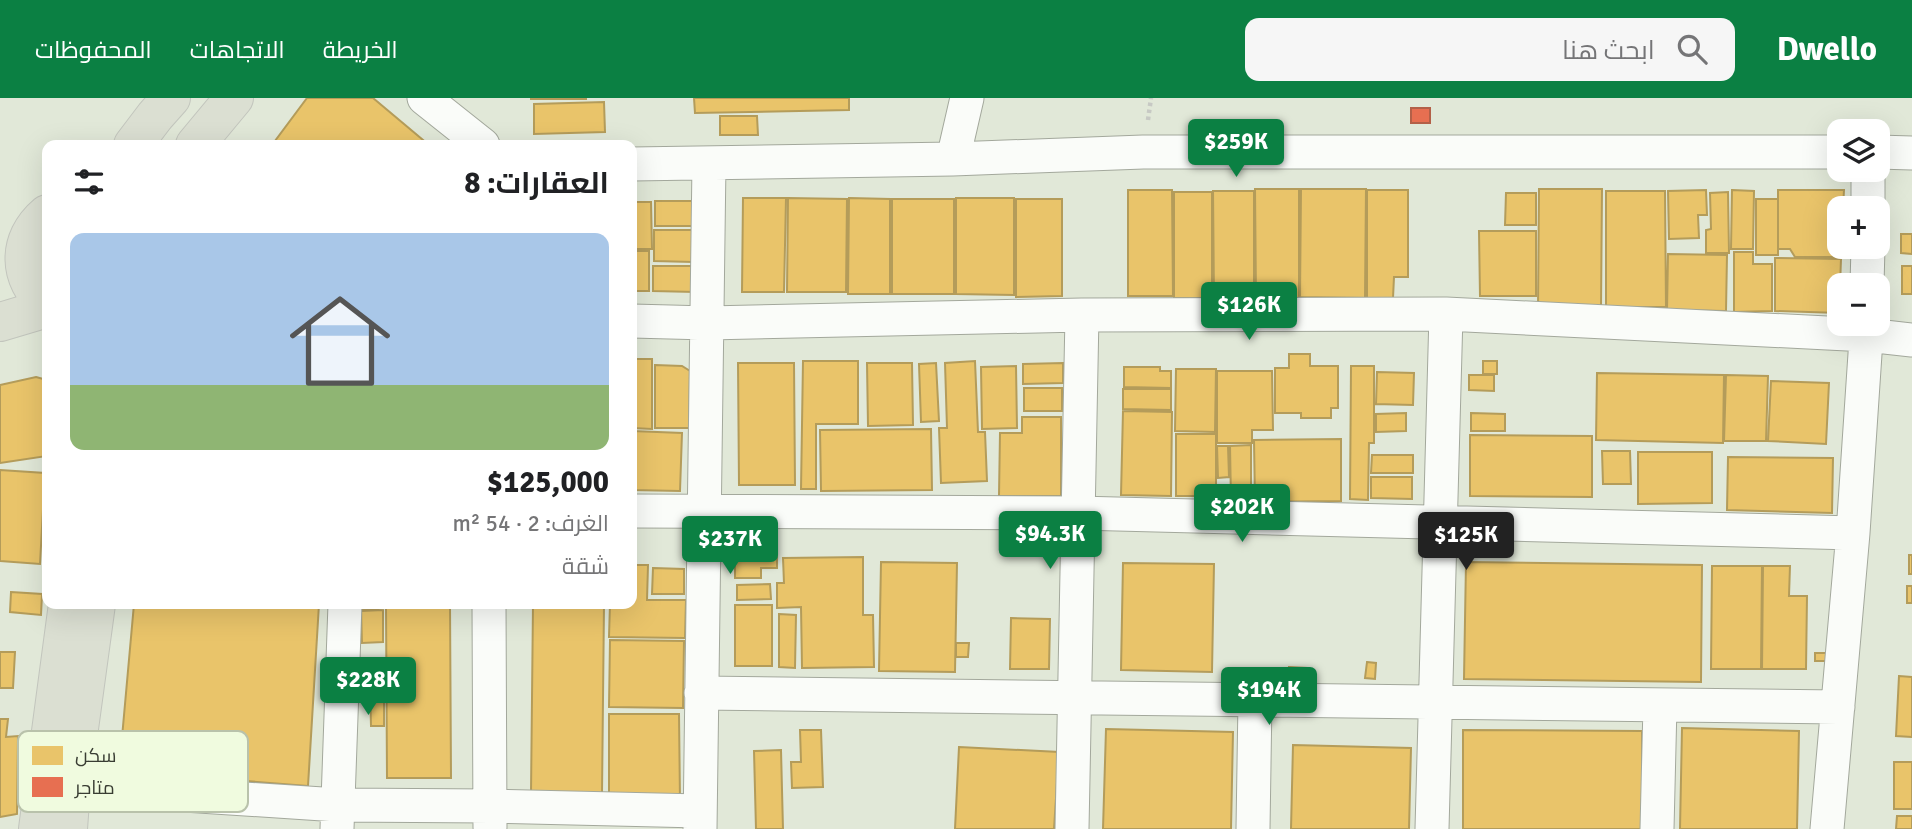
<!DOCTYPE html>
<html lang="ar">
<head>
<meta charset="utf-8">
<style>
  :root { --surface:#fff; --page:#f6f6f6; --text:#202124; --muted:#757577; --line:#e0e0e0; --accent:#0b8043 }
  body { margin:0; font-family:Signika,Cairo,sans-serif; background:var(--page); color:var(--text); direction:rtl; height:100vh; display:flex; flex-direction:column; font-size:26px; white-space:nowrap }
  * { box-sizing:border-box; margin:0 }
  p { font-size:23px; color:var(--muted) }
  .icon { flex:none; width:38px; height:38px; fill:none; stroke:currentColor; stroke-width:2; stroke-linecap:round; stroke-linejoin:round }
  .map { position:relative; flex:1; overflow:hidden; direction:ltr }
  .details { position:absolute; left:42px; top:42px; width:595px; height:469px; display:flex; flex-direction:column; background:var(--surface); border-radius:14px; box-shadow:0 7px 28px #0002; direction:rtl }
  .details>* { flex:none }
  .controls { position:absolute; left:1827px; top:21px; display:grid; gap:14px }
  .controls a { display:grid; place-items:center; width:63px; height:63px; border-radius:14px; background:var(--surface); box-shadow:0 7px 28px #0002; font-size:35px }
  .price { position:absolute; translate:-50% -60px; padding:0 16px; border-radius:7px; background:var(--accent); color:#fff; font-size:23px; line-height:46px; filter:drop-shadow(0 2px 4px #0008) }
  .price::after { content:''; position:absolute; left:50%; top:42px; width:21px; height:16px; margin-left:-10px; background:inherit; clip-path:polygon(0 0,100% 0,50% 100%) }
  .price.current { background:#222; color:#fff }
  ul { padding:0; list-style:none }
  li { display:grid; align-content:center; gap:14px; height:371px; padding:0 28px }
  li+li { border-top:2px solid var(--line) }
  li span { display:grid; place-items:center; height:217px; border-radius:14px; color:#555 }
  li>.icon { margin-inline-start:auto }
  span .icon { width:126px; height:126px; fill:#fffc; stroke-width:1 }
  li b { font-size:30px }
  h2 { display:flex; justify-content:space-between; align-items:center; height:84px; padding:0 28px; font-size:30px }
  header { display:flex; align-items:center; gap:42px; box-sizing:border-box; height:98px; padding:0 35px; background:var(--accent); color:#fff }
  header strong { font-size:33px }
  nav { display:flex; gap:38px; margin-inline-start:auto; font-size:24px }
  .search { width:490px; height:63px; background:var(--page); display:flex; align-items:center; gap:18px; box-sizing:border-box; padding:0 24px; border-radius:14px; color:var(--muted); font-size:26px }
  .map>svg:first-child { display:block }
  .homes { fill:#e9c46a; stroke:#b49c5a; stroke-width:2 }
  .shops { fill:#e76f51; stroke:#b36048; stroke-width:2 }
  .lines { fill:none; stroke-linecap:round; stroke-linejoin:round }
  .minor-casing { stroke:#a3a89c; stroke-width:35 }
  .major-casing { stroke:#c2c5bd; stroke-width:40 }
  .path { stroke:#c7c9c4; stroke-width:4.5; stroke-dasharray:3.5 3.5; stroke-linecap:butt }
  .minor { stroke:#fafcf9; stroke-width:33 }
  .major { stroke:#dbdfd2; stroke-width:38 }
  .key { fill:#f0fbdf; stroke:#b9c2ab; stroke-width:2 }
  .key-label { font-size:19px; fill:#393d33 }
</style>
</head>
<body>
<header>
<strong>Dwello</strong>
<div class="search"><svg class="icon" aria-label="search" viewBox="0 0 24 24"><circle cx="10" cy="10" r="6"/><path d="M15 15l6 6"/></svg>ابحث هنا</div>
<nav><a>الخريطة</a><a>الاتجاهات</a><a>المحفوظات</a></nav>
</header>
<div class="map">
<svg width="1912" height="731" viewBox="0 0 1912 731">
  <rect width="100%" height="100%" fill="#e1e8d8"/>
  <path class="homes" d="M307,0h66l56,47h-157z
    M531,0h55v1h-55z
    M694,0h155v12l-154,3z
    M604,4l1,30 -71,2v-30z
    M720,18h37l1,19h-38z
    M1255,91h44v109h-43z
    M1301,91h65l-1,109 -65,-1z
    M1539,91h63l-1,119h-63z
    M1128,92h44l1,106h-45z
    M1367,92h41v87h-14l-1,21h-26z
    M1706,92l1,25h-9l1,23 -30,1 -1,-48z
    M1732,92l22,1 -1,58h-22z
    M1778,92h66l-1,18h-4v39h4v10h-48l-5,-8h-12z
    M1213,93h41v108l-40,1z
    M1606,93h59l1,116h-60z
    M1174,94h38v106h-38z
    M1728,94l1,61h-23v-23l5,-1 -1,-36z
    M1506,95h30v32h-31z
    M743,100h43l-2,94h-42z
    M788,100l59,1 -1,93h-59z
    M849,100l41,1v95h-42z
    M956,100h58v97l-58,-1z
    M892,101h62v95h-62z
    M1016,101h46v97l-46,1z
    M1756,101h22v56h-22z
    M655,103h39v25h-39z
    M632,104h19l1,47h-20z
    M654,132h40l-1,32 -39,-1z
    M1479,133h57v65h-56z
    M1901,136h11v20l-11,-1z
    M632,153h17v40h-17z
    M1734,154h19v12h19v47l-38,1z
    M1668,156l59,1 -1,56 -59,-1z
    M1775,160l66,1 -2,54 -64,-2z
    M653,168h42v26l-42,-1z
    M1902,168h10v28h-10z
    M1289,256h21v12h28v42h-7v10h-30v-5h-26v-45h14z
    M632,261h20v70l-20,-1z
    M803,263h55v63h-42v65h-15z
    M975,263l3,71h7l2,49 -46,2 -2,-55h8l-2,-65z
    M1483,263h14v13h-14z
    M738,265h56l1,122h-56z
    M867,265h45l1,62 -45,1z
    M936,265l3,58 -18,1 -2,-58z
    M1063,265v20l-40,1v-20z
    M655,267l27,1 8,5 -1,57h-34z
    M1016,268l1,62 -35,1 -1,-62z
    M1351,268h23v77h-5l-1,57 -18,-1z
    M1124,269h36v4h11v17l-47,-1z
    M1176,271h40l-1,63 -40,-1z
    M1217,273h55l1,59h-21v13h-35z
    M1377,274l37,1 -1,32 -37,-1z
    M1597,275l127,2 -1,68 -127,-3z
    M1469,277h25v16l-25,-1z
    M1726,277l42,1 -2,65h-42z
    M36,279l11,3v76l-47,7v-78z
    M1771,283l58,2 -3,61 -58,-3z
    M1024,290h38v23h-38z
    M1123,291h48v21l-48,-1z
    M1123,313l49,1 -1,84 -50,-1z
    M1406,315v18l-30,1v-18z
    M1471,315l34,1v17h-34z
    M1022,319h39v79h-62l1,-63h22z
    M931,331l1,61 -111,1 -1,-61z
    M632,333l50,2 -2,58 -48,-1z
    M1176,336h40v62h-40z
    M1470,337l122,1v61l-122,-1z
    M1341,341v62l-86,1 -1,-62z
    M1251,347v55h-20l-1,-54z
    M1217,348h11l1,31 -11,1z
    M1602,353h28l1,33h-28z
    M1638,354h74v51l-74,1z
    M1372,357h41v18h-42z
    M1728,359l105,1 -1,55 -105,-3z
    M0,372l45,3 -5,91 -40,-3z
    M1371,379h41v22l-41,-1z
    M735,453h42v17h-16v10h-26z
    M1909,457h3v19h-3z
    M863,459v58h10l1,52 -72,1 -1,-61 -24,1v-25h7l-1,-25z
    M881,464l76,1 -2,109 -76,-1z
    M1466,464l236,3 -1,117 -237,-3z
    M1123,465l91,1 -2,108 -91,-2z
    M632,467h16l-1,35h39l-1,38 -76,-1 1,-33h22z
    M1712,468h50l-1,103h-50z
    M1763,468h27l-1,30h18l-1,73h-44z
    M653,470l31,1v25h-32z
    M770,486l1,15 -34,1v-15z
    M1907,488h5v17h-5z
    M11,494l31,2 -1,21 -31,-3z
    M134,506h185l-11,182 -189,-15z
    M359,506h23l1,4 -24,1z
    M386,506h64l1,174h-64z
    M533,506h71l-2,190 -71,-1z
    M735,507h37v61h-37z
    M383,512v32l-21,1 -1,-32z
    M779,516l17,1 -1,53 -16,-1z
    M1011,520l39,1 -1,50h-39z
    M610,542l74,1 -1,67 -74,-1z
    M956,545h13l-1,14h-12z
    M0,554h15l-2,36h-13z
    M1815,555h12v8h-12z
    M1367,564l9,1 -1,16 -10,-1z
    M1289,569l18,1v14h-18z
    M1899,578l13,1v60l-16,-1z
    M370,587h14v41h-13z
    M609,616h70l1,88h-71z
    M0,621h8l-2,18 12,-1 -1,78 -17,3z
    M1682,630l117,3 -2,98h-117z
    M1106,631l127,3 -2,97h-128z
    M800,632h21l2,57 -31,1 -1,-26h10z
    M1463,632l179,1v98h-179z
    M1293,647l118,3 -2,81h-118z
    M959,649l100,5 -5,77h-99z
    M781,652l2,79h-27l-2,-78z
    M1894,664h18v47h-18z
    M1897,718h15v13h-16z"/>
  <path class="shops" d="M1411,10h19v15h-19z"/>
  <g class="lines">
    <defs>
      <path id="minor" d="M424,0l59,47
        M1878,54l34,1
        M953,61l14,-61
        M632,66l321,-5 190,-7h696
        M1868,110v-38
        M1867,187l1,-38
        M632,223l76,2 374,-8 364,-1 421,21 45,5
        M632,413l446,2 775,20
        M489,506l1,223
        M701,595l1137,14
        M46,688l292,19 152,1 210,5
        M337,731l8,-225
        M700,731l9,-666
        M1072,731l10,-514
        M1253,731l2,-129
        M1432,731l14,-515
        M1657,731l3,-124
        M1827,731l26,-296 14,-209"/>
      <path id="major" d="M133,47l22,-29 16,-18
        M195,47l39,-47
        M47,116c-31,26 -29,65 0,90
        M0,224l47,-14
        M38,731l30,-225
        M68,731l3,-42 25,-183"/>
    </defs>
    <use href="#minor" class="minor-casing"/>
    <use href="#major" class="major-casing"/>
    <path class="path" d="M1148,22l3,-22"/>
    <use href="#minor" class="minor"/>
    <use href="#major" class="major"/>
  </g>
  <rect x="18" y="633" width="230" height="81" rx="10" class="key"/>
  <rect x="32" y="648" width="31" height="19" fill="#e9c46a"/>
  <rect x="32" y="679" width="31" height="20" fill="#e76f51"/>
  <g class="key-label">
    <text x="75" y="664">سكن</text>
    <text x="75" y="696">متاجر</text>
  </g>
</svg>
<div class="controls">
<a><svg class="icon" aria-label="layers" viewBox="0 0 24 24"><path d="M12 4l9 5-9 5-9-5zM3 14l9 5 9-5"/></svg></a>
<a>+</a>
<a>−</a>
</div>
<b class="price" style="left:1236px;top:81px">$259K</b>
<b class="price" style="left:1249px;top:244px">$126K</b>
<b class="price" style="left:1242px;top:446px">$202K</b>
<b class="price" style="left:1050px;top:473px">$94.3K</b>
<b class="price current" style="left:1466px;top:474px">$125K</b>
<b class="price" style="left:730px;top:478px">$237K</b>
<b class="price" style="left:368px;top:619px">$228K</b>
<b class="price" style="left:1269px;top:629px">$194K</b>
<section class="details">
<h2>العقارات: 8<svg class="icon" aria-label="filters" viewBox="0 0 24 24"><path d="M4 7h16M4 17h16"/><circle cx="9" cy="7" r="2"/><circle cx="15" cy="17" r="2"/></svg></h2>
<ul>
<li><span style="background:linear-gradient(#a9c7e8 70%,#8fb573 0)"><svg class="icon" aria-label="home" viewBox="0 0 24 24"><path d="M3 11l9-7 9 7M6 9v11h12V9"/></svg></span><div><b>$125,000</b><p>الغرف: 2 · 54 m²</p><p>شقة</p></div></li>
</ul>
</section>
</div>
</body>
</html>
